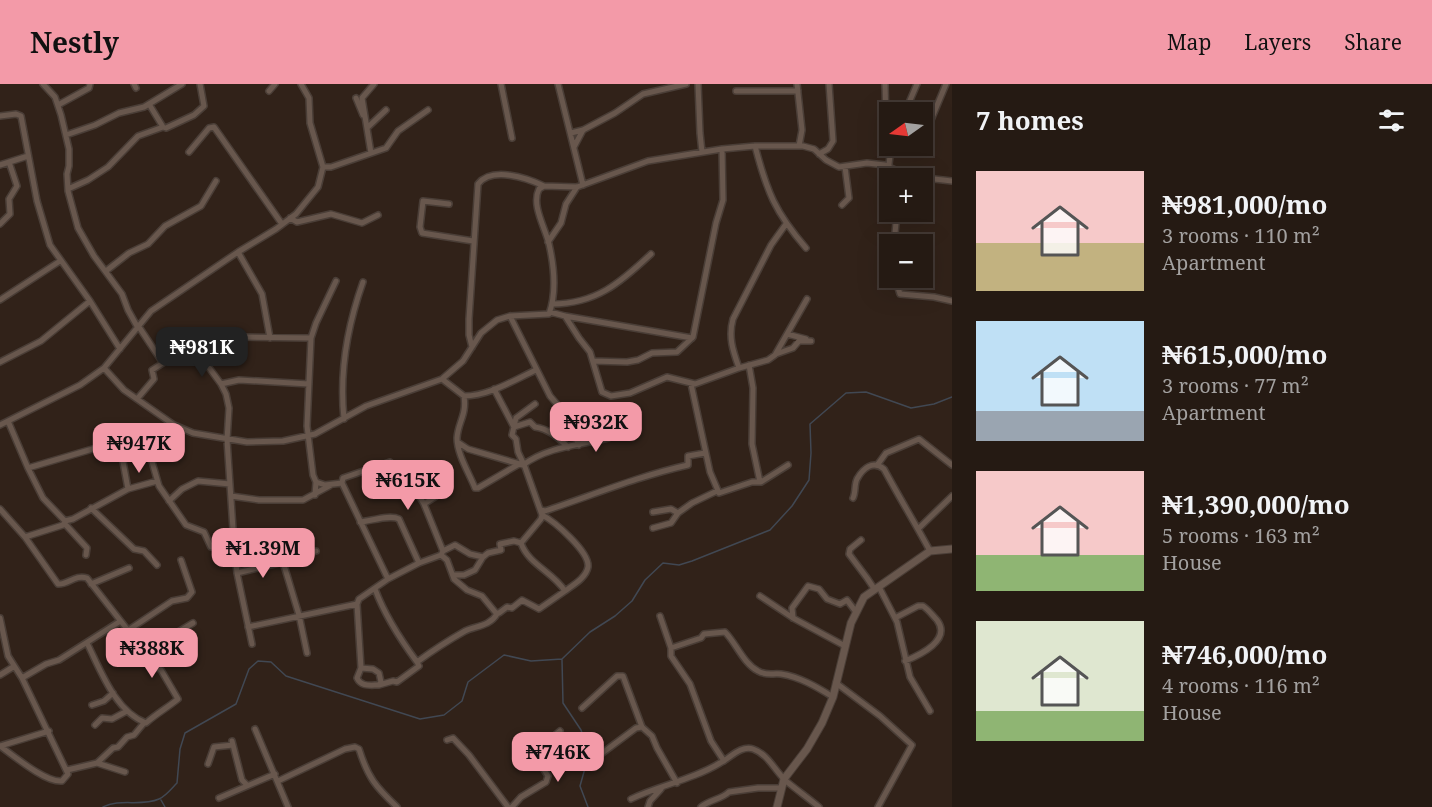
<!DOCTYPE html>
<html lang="en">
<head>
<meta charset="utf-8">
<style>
  :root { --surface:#251a13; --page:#2d231c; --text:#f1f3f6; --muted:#a3a1a0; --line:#423833; --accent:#f39aa8 }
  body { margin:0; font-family:"Noto Serif",serif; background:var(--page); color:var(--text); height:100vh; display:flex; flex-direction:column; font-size:22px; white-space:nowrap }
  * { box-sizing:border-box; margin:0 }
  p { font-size:20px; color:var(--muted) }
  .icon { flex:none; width:33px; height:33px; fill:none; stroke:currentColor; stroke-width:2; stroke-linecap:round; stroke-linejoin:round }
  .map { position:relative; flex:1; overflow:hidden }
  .sheet { display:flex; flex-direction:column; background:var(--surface); width:480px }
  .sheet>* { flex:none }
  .needle { width:39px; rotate:256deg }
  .fabs { position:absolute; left:879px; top:18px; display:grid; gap:12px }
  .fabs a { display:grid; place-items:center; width:54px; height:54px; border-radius:0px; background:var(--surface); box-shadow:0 6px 24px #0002,0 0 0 2px var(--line); font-size:30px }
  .price { position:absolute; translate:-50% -51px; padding:0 14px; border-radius:12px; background:var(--accent); color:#111; font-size:20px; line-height:39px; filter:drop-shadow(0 2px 3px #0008) }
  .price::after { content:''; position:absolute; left:50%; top:36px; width:18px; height:14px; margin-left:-9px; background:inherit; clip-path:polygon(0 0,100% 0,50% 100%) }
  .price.current { background:#222; color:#fff }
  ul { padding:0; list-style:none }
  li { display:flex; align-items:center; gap:18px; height:150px; padding:0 24px }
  li span { display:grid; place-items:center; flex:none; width:168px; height:120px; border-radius:0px; color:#555 }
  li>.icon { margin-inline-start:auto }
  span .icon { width:72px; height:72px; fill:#fffc; stroke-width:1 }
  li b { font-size:26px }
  h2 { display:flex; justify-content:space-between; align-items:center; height:72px; padding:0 24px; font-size:26px }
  header { display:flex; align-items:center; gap:36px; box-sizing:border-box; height:84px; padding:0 30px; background:var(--accent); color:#111 }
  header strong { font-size:28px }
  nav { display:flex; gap:33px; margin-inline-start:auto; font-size:21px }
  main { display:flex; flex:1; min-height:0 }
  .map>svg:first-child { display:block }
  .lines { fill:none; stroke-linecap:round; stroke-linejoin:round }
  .stream { stroke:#414853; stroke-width:1.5 }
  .minor-casing { stroke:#4a3e37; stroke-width:8 }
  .tertiary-casing { stroke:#4a3e37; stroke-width:9 }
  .minor { stroke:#68574d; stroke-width:5 }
  .tertiary { stroke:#68574d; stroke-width:7 }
</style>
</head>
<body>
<header>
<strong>Nestly</strong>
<nav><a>Map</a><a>Layers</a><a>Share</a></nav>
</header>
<main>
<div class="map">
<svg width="952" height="723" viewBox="0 0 952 723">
  <rect width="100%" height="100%" fill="#312219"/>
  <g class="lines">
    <path class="stream" d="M562,576l1,43 18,27 8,24 -9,32 8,21
      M161,716l4,7
      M103,723c17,-9 38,0 56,-8 7,-3 13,-11 18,-16l3,-34 5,-16 51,-29 13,-35 9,-8 13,1 15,14 134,43 24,-4 18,-14 6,-19 36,-27 27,6 31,-2 28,-27 25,-16 17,-15 13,-21 18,-17 16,2 13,-4 78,-31 22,-24 17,-26 2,-27 -1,-29 36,-31 20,-1 45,16 23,-4 18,-7"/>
    <defs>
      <path id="minor" d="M43,0l12,13 6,18 8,34v17l-2,8 1,17 10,37 16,28 28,38 6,16 10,18
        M134,0l2,4
        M501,0l11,54
        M558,0l25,101
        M698,0l2,49 2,19
        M797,0l5,46 -3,16
        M885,0l1,37 4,20
        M269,7l6,-7
        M736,7h62
        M356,14l7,17
        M149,20l14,23
        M58,21l31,-17 1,-4
        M905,28l12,-28
        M0,32l16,-2 5,2 16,85 13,44 40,56 30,48
        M922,38l9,-2 15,-36
        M368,43l18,-17
        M571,49l12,-3 32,-17 28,-19 43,-10
        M66,51l29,-10 24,-12 25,-6 38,-23
        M755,62c12,46 20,66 51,102
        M574,63l9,-17
        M189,68l20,-24 5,-1 68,97
        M371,69l-9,-55 12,-14
        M819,70l9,-5 5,-8 -4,-57
        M891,70l5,-8
        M0,81l28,-9
        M323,83h8l55,-19 12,-17 30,-21
        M890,100c-5,-14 2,-25 0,-38
        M890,101l-2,11 2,3
        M68,105l20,-9 20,-13 30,-31 25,-9 3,1 28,-13 10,-9 -4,-22
        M449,120l-26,-3 -3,26 2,6 51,8
        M842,121l7,-7 -4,-31
        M290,134l7,4 34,-8 31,9 16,-8
        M0,140l10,-10 -1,-15 8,-13 -8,-24
        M548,158l13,-19 5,-19 11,-17
        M894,160l3,-32
        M238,168l24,42 8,44
        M106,187l23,-18 19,-9 17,-18 36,-20 15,-25
        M895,194l5,16 34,3 18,4
        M0,216l60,-39
        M552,220c44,0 68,-21 99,-50
        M550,228l15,4 14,22 11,14 12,40 9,4 19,-3 37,-16 28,7 44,-16 29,-8 7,-5 32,-56
        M510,232l40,80 12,14 17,35
        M565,232l127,22
        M787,250l19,5
        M242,253l69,1
        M472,263l-3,-12v-16l9,-135c14,-18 49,-6 66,2
        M776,270l17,-6 6,-7h12
        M202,274l19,26 5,10 3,14 -2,32 7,104 3,29 15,71
        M593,277l34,1 11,-2 14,-7 25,-1 16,-15 23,-114 7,-23 -1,-51
        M0,278l41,-21 49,-40
        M749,281l4,23 -1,56 8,38
        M104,284l20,22 50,35 19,8 54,9 36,-1 32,-7 51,-28 76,-27 21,-18 18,-28 16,-13 13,-4 39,-2c8,-22 5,-48 0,-70 -4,-17 -18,-39 -10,-55l5,-3 33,1 71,-26 74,-12 33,-3h48l11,3 12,11 13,7 28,-4 18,2 23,11 44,5
        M739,284c-6,-17 -11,-31 -6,-49l38,-74 15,-21
        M442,295l22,17c3,19 -6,26 -7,42 0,16 12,35 18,50h3l41,-24
        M221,300l18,-4 70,4
        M691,300l19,88 9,21 33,-11h9l27,-17
        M494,305l20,38
        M464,312c25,0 50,-16 72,-26
        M137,315l17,-20 -2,-9 11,-7 -24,-36
        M344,335c-5,-48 3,-92 19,-137
        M8,337l20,47 146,-43
        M0,341l80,-40 24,-17 47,-57 87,-59 38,-23 20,-15 22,-27 5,-20 -13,-44 -1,-25 -8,-14
        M514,343l16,-5 5,5c14,2 22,10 33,20
        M144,350l15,52 27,39 18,7 7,15 23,-3
        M119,356l9,49
        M459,359l9,6 55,16c24,-18 56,-20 85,-27
        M878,380l8,-11 33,-14 33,26
        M28,384l15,30 22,23
        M409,396l11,-7 3,1 13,20 -1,3 -11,7
        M316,398l9,3 17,-2 1,-5 47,-16 14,17 5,1 15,24 19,47
        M342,399l46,96
        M315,411l1,-13 -3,-7 -6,-49 4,-88 5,-15 20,-42
        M231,412l28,4h44l28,-15
        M853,414c3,-6 1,-13 4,-19 6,-11 16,-19 27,-10 15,28 31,54 46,82
        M169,417l13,-12 16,-8 32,3
        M91,424l43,41 10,2 13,14
        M0,425l25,28 33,47c10,1 17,-10 29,-6l58,74 48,-29
        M541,426l4,1c48,-16 94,-35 143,-46v-9l17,-3
        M653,428l18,-3 7,4
        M360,438c11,-1 30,-8 39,-3l20,44
        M65,440l22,24 -1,7
        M653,444l18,-5 7,-10 14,-10 25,-12
        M918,445l34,-33
        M25,453l38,-12 2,-4 8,-2 55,-30 29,-8
        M861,456l-11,9 -1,5 18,24 8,12
        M521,459c7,21 32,29 44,48 8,-6 21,-13 23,-24 2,-15 -34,-46 -46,-52
        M521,459l20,-24 1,-4 -17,-48 -7,-15 -2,-13 -4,-4 4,-17 19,-14
        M441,471l6,5 7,19 13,11 15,6 14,17h3l8,-6 5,1 10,-8 17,9 26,-18
        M283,478l16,53 8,38
        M237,489l46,-11 33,-11
        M453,491h11l11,-5 8,-13 5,-4 13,-3 -1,-6 14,-3 7,2
        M91,500l38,-16
        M879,503l18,35 13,55 20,34
        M375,505c10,27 25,50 42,73
        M760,512l33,22 52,28
        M660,532l11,32v8l19,28 21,57 13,20
        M0,534l8,38 14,22 46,96 -6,7c-16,2 -48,-25 -62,-35
        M793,534l-1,-10 16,-22 11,3 8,10 13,5 7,-4 9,12
        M895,534l23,-12h5c6,4 9,9 14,14 15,20 -17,35 -32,41
        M248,543l109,-23
        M127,547l45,-30 15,-3 5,-6 -11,-32
        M87,559c14,28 28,68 59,80 10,-9 21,-15 32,-24l-17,-29 -10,-5 -6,-13
        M671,564l30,-10 3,-4 21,-2c11,11 18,31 33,39 8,5 15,2 23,3 19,3 36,13 52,23
        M361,584l12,1 6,4 2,9 -2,3c-9,0 -18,2 -22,-7l4,-10 -4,-64 2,-5 29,-20 31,-16 22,-8 2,-4 12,-6 15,9 13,3
        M0,591l13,-8
        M22,594l24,-14 13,-4 60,-38
        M836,599l44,33 32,29 -34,62
        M379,601l14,-4 4,1 22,-16 -2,-4c15,-11 32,-22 48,-31 11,-5 25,-5 32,-17
        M92,621l12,-4 9,-8
        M582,624l35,-32h6l19,51 10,9 5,12 20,35
        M95,641l7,-7 10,1 15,-8
        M255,645l33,78
        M447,656l6,-2 16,17 39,52
        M232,657l10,39 5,5
        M0,662l49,-15
        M597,673l39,-29 6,-1
        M97,679l16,-15 5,-1 9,-10 7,-2 10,-12
        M208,680l6,-17 19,-2
        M67,686l30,-7 28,9
        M278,697l67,-32 10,-2 4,2c9,29 17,38 38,58
        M219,714l56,-24
        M631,715c29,-14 61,-19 89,-36 10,-5 21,-18 33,-14 15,5 22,22 33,32 11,9 22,17 33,26
        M512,723l9,-10 25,-15 2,-6 -7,-11v-6l10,-7 -3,-11 12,-10
        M648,723l2,-6 11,-12
        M701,723c8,-7 21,-8 28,-15l29,-4h23"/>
      <path id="tertiary" d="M777,723l7,-28 23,-30 15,-26 11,-26 18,-74 13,-26 66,-46 22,-2"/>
    </defs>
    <use href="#minor" class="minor-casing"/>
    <use href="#tertiary" class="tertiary-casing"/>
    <use href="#minor" class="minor"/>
    <use href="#tertiary" class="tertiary"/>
  </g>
</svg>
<div class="fabs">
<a><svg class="needle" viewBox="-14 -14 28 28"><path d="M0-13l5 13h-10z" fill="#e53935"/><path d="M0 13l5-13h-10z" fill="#a3a1a0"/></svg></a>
<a>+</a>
<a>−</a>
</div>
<b class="price current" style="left:202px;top:294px">₦981K</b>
<b class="price" style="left:596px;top:369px">₦932K</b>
<b class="price" style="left:139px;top:390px">₦947K</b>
<b class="price" style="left:408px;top:427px">₦615K</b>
<b class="price" style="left:263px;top:495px">₦1.39M</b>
<b class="price" style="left:152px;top:595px">₦388K</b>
<b class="price" style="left:558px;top:699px">₦746K</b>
</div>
<section class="sheet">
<h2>7 homes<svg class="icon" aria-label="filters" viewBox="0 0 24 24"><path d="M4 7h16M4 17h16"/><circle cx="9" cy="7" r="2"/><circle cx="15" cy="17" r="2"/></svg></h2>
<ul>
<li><span style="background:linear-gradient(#f6c9c9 60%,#c2b280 0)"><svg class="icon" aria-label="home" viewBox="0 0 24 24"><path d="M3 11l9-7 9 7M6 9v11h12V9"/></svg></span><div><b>₦981,000/mo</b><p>3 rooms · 110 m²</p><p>Apartment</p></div></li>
<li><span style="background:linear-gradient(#bfe0f5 75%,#9aa5b1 0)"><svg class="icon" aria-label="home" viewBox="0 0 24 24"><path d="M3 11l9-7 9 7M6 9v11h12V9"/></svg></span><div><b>₦615,000/mo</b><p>3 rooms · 77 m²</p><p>Apartment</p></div></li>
<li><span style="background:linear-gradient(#f6c9c9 70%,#8fb573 0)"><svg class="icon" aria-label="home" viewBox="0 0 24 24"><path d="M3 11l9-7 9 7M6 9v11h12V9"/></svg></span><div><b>₦1,390,000/mo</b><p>5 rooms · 163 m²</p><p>House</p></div></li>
<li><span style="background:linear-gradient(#dfe7d0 75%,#8fb573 0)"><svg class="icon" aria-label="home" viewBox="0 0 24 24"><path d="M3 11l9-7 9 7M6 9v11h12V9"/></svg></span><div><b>₦746,000/mo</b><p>4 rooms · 116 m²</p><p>House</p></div></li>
</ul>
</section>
</main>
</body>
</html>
